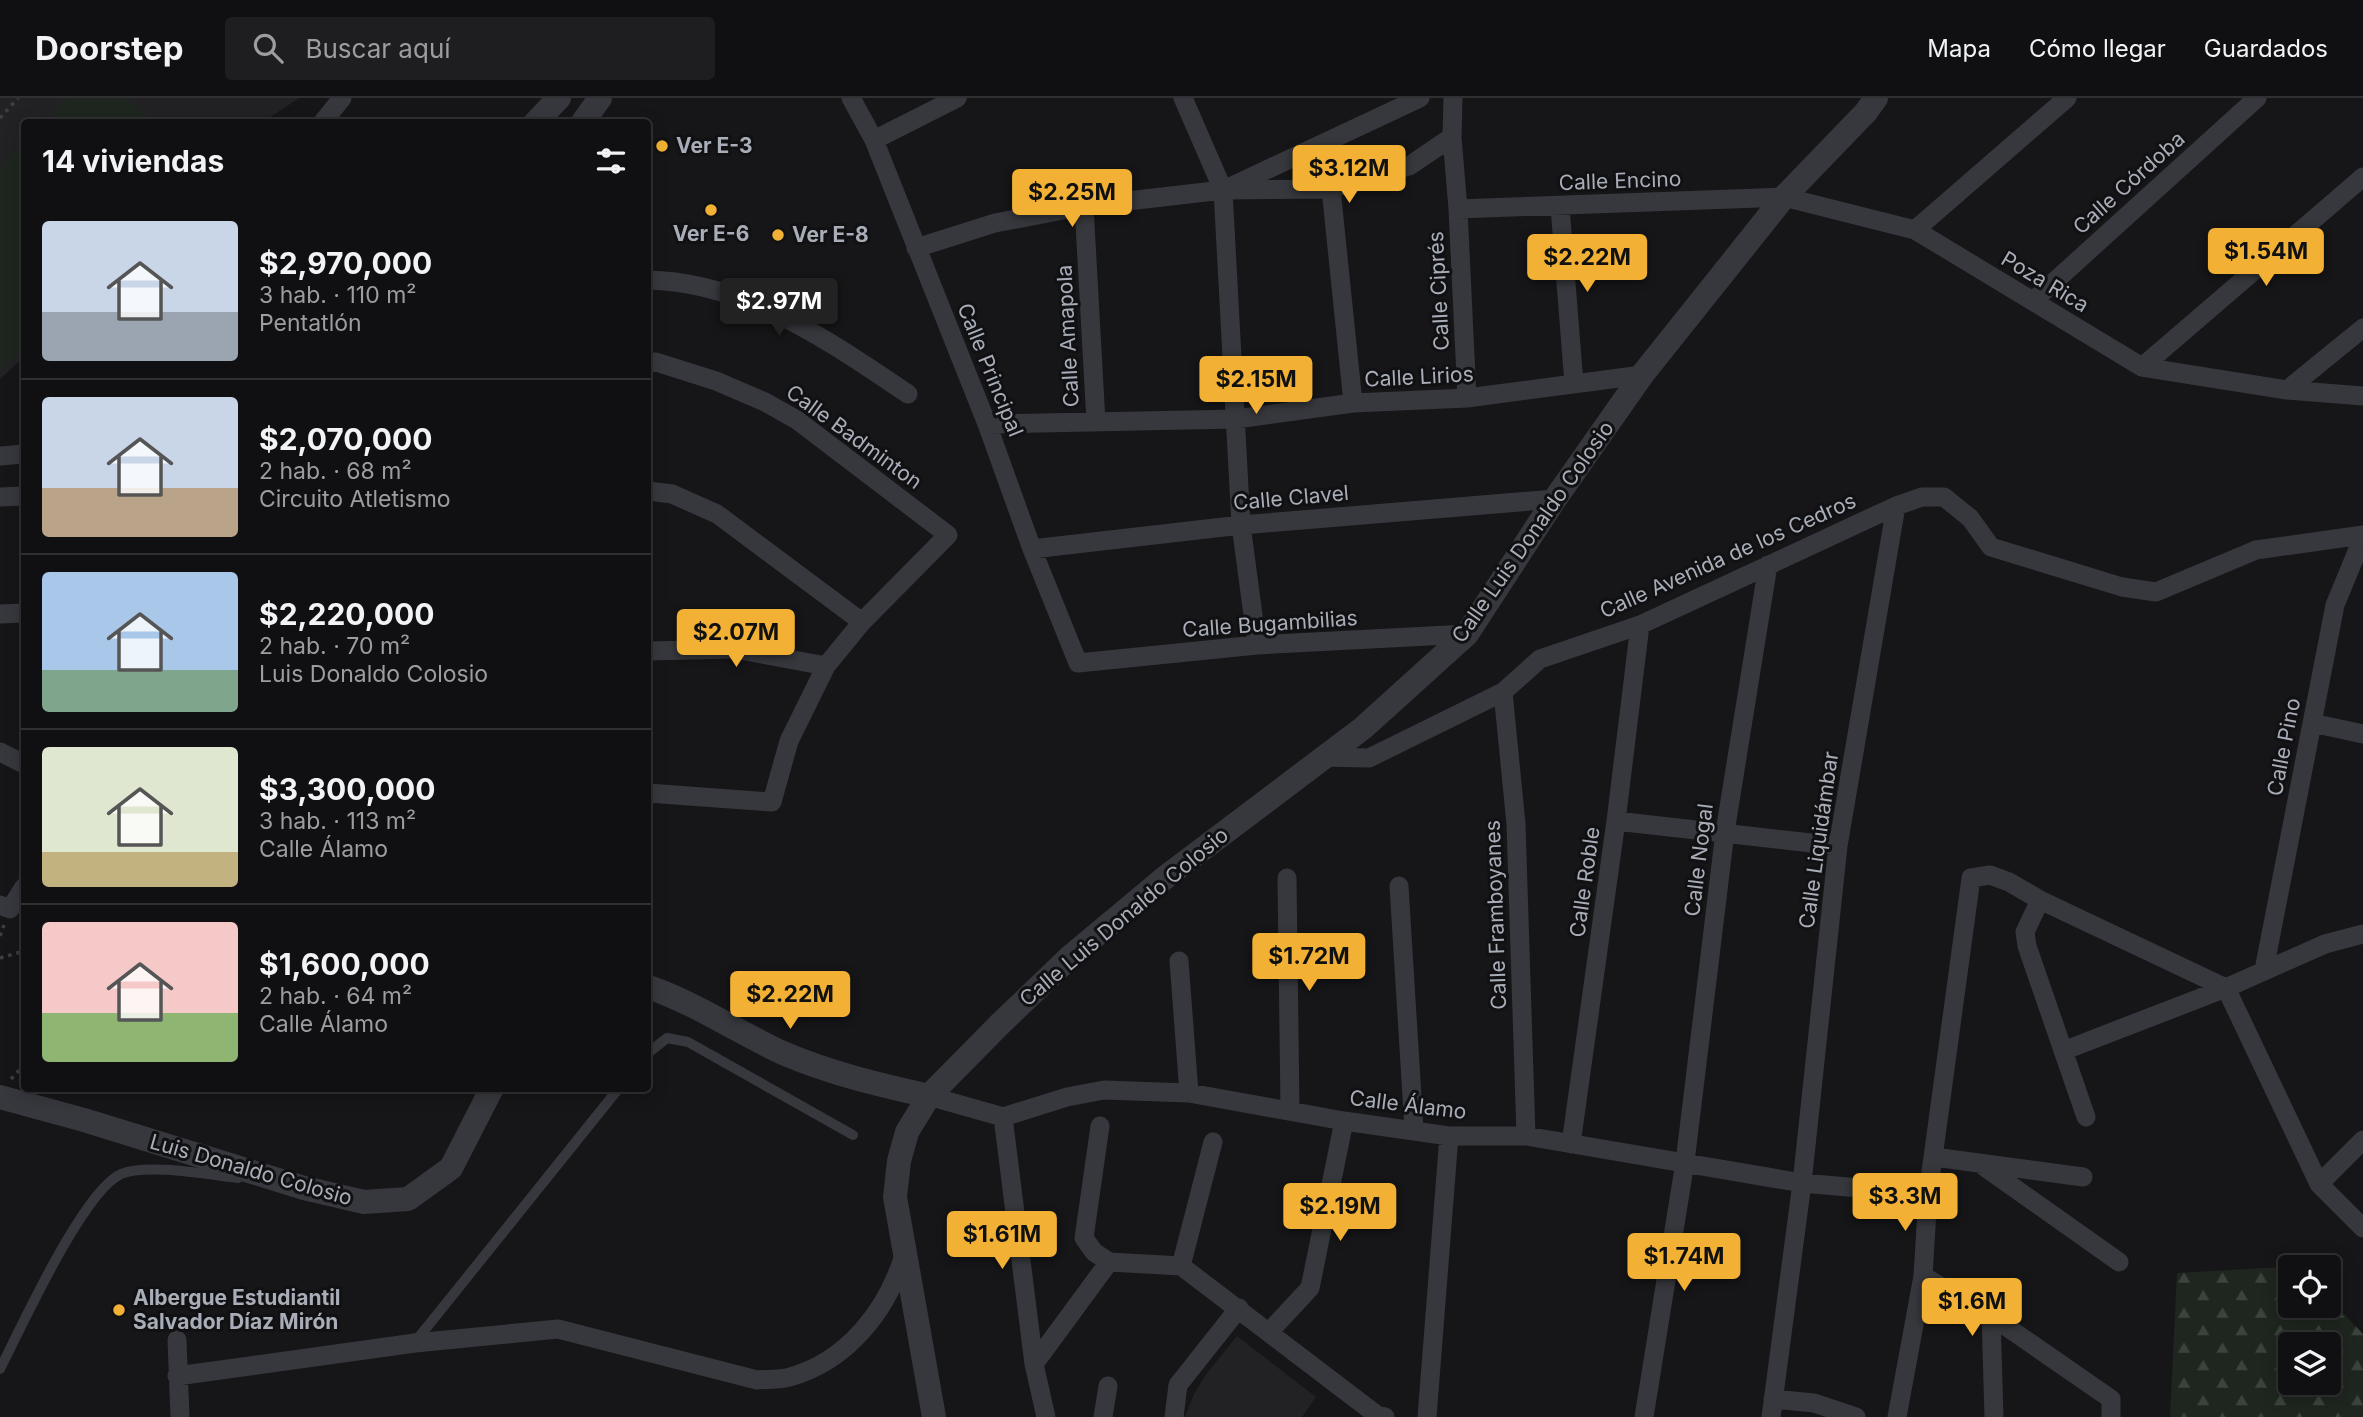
<!DOCTYPE html>
<html lang="es">
<head>
<meta charset="utf-8">
<style>
  :root { --surface:#101012; --page:#1e1e20; --text:#f1f3f6; --muted:#9c9d9f; --line:#303032; --accent:#f2b134 }
  body { margin:0; font-family:Inter,sans-serif; background:var(--page); color:var(--text); height:100vh; display:flex; flex-direction:column; font-size:26px; white-space:nowrap }
  * { box-sizing:border-box; margin:0 }
  p { font-size:23px; color:var(--muted) }
  .icon { flex:none; width:38px; height:38px; fill:none; stroke:currentColor; stroke-width:2; stroke-linecap:round; stroke-linejoin:round }
  .map { position:relative; flex:1; overflow:hidden }
  .drawer { position:absolute; left:21px; top:21px; width:630px; height:973px; display:flex; flex-direction:column; background:var(--surface); border-radius:7px; box-shadow:0 4px 18px #0003,0 0 0 2px var(--line) }
  .drawer>* { flex:none }
  .fabs { position:absolute; left:2278px; top:1157px; display:grid; gap:14px }
  .fabs a { display:grid; place-items:center; width:63px; height:63px; border-radius:7px; background:var(--surface); box-shadow:0 4px 18px #0003,0 0 0 2px var(--line); font-size:35px }
  .price { position:absolute; translate:-50% -60px; padding:0 16px; border-radius:7px; background:var(--accent); color:#111; font-size:23px; line-height:46px; filter:drop-shadow(0 2px 4px #0008) }
  .price::after { content:''; position:absolute; left:50%; top:42px; width:21px; height:16px; margin-left:-10px; background:inherit; clip-path:polygon(0 0,100% 0,50% 100%) }
  .price.active { background:#222; color:#fff }
  ul { padding:0; list-style:none }
  li { display:flex; align-items:center; gap:21px; height:175px; padding:0 21px }
  li+li { border-top:2px solid var(--line) }
  li span { display:grid; place-items:center; flex:none; width:196px; height:140px; border-radius:7px; color:#555 }
  li>.icon { margin-inline-start:auto }
  span .icon { width:84px; height:84px; fill:#fffc; stroke-width:1 }
  li b { font-size:30px }
  h2 { display:flex; justify-content:space-between; align-items:center; height:84px; padding:0 21px; font-size:30px }
  header { display:flex; align-items:center; gap:42px; box-sizing:border-box; height:98px; padding:0 35px; background:var(--surface); border-bottom:2px solid var(--line) }
  header strong { font-size:33px }
  nav { display:flex; gap:38px; margin-inline-start:auto; font-size:24px }
  .search { width:490px; height:63px; background:var(--page); display:flex; align-items:center; gap:18px; box-sizing:border-box; padding:0 24px; border-radius:7px; color:var(--muted); font-size:26px }
  .map>svg:first-child { display:block }
  .built { fill:#222225 }
  .forest { fill:url(#forest-firs); fill-rule:evenodd }
  .pitch { fill:#1e261f }
  .lines { fill:none; stroke-linecap:round; stroke-linejoin:round }
  .path { stroke:#3d3f44; stroke-width:3.5; stroke-dasharray:3.5 5; stroke-linecap:butt }
  .service { stroke:#37383d; stroke-width:10 }
  .minor { stroke:#37383d; stroke-width:19 }
  .tertiary { stroke:#37383d; stroke-width:24 }
  .poi-dot { fill:#f2b134; stroke:#111113; stroke-width:2.5 }
  .labels { text-anchor:middle; stroke-width:6; stroke-linejoin:round; paint-order:stroke }
  .poi-label { font-size:21px; font-weight:bold; fill:#a8adb8; stroke:#111113; text-anchor:start }
  .street-label { font-size:21px; fill:#a8adb8; stroke:#111113 }
</style>
</head>
<body>
<header>
<strong>Doorstep</strong>
<div class="search"><svg class="icon" aria-label="search" viewBox="0 0 24 24"><circle cx="10" cy="10" r="6"/><path d="M15 15l6 6"/></svg>Buscar aquí</div>
<nav><a>Mapa</a><a>Cómo llegar</a><a>Guardados</a></nav>
</header>
<div class="map">
<svg width="2363" height="1319" viewBox="0 0 2363 1319">
  <defs>
    <pattern id="forest-firs" width="22" height="20" patternUnits="userSpaceOnUse" patternTransform="scale(1.75)"><rect width="22" height="20" fill="#1e261f"/><path d="M5 1l3.5 6h-7zM16 11l3.5 6h-7z" fill="#3c433d"/></pattern>
  </defs>
  <rect width="100%" height="100%" fill="#161618"/>
  <path class="built" d="M0,0h299l-36,24h-239v235l-24,22z
    M1237,1238l79,61 -14,20h-117l9,-23 13,-21z"/>
  <path class="forest" d="M2299,1168l-8,1v39h38v-8l34,36v83h-193l7,-144zM2291,1246h38v38h-38z"/>
  <path class="pitch" d="M68,0h59l28,24h-111z
    M24,46v204l-24,23v-202z"/>
  <g class="lines">
    <path class="path" d="M0,20l18,-20
      M0,838l4,-11
      M0,860l24,-7
      M11,981l13,-14"/>
    <path class="service" d="M648,955l19,-15 21,4 165,93
      M415,1244l204,-254
      M0,1271c21,-41 83,-178 121,-195 26,-11 89,1 117,4"/>
    <path class="minor" d="M851,0l23,42 113,284 45,125 46,114 179,-18 210,-11
      M1183,0l40,92 18,335 16,120
      M1453,0l-1,39 6,72 9,189
      M323,24l19,-24
      M874,42l83,-42
      M1230,89l190,-89
      M1331,91l22,214
      M1084,108l12,216
      M1560,109l14,177
      M1458,111l326,-12 131,33 227,137 145,23 76,6
      M1915,132l152,-132
      M916,150l79,-25 89,-17 139,-16 108,-1 78,-23 43,-29
      M648,182c98,2 181,61 260,114
      M2033,203l224,-203
      M648,265l8,-1 60,19 49,21 32,18 151,115 -86,87 -36,44 -37,75 -17,61 -124,-9
      M2142,269l221,-190
      M2287,292l76,-62
      M987,326l249,-5 117,-16 114,-5 175,-23
      M0,358l24,-2
      M648,393l24,3 45,20 145,108
      M0,399l24,-1
      M1032,451l209,-24 314,-26
      M0,516l24,-1
      M648,553l87,-2 91,17
      M1503,594l13,132 10,312
      M2312,625l51,11
      M0,654l24,12
      M1321,659l48,1 134,-66 37,-33 100,-34 256,-119 26,-9h22l26,21 21,29 131,40 34,5 100,-42 107,-15
      M1616,723l222,25
      M1287,780l3,231
      M1399,788l15,243
      M2040,802l-15,32 2,14 59,171
      M0,807l10,4 14,-22
      M1179,863l10,132
      M2264,872l71,-365 28,-68
      M2063,953l163,-63 99,-44 38,-10
      M929,998l74,21 64,-20 37,-7 85,3 155,28 105,15h77l276,47 126,11
      M1003,1019l31,247 12,53
      M1100,1028l-16,112 10,14 15,10
      M1571,1046l45,-323 24,-196
      M1934,1059l149,20
      M1979,1065l140,99
      M2319,1086l44,-44
      M1109,1164l72,4 196,149 8,2
      M1181,1168l32,-124
      M1923,1178l68,40 3,101
      M1991,1218l120,83v18
      M1269,1234l41,-44 34,-167
      M177,1242l3,77
      M1034,1266l75,-102
      M177,1278l238,-33 143,-14 199,51c10,-1 23,0 33,-3 57,-16 97,-66 114,-122
      M1773,1301l41,4 42,14
      M1103,1319l5,-31
      M1174,1319l4,-32 61,-77
      M1427,1319l22,-281
      M1644,1319l41,-255 40,-330 43,-267
      M1771,1319l31,-234 36,-337 58,-340
      M1897,1319l26,-141 5,-82 43,-316 19,-3 19,7 31,18 186,88 93,196 44,44"/>
    <path class="tertiary" d="M536,24l23,-24
      M583,24l17,-24
      M648,889c48,16 89,45 135,66 46,20 97,32 146,43
      M0,999l84,23 220,68 60,14 44,-3 43,-31 41,-80
      M934,1319l-39,-220 4,-36 8,-29 22,-36 71,-72 70,-67 97,-81 196,-148 104,-94 88,-135 87,-124 142,-178 82,-85 10,-14"/>
  </g>
  <g class="poi-dot">
    <circle cx="662" cy="48" r="7"/>
    <circle cx="711" cy="112" r="7"/>
    <circle cx="778" cy="137" r="7"/>
    <circle cx="119" cy="1212" r="7"/>
  </g>
  <g class="labels">
    <g class="poi-label">
      <text x="676" y="55">Ver E-3</text>
      <text x="711" y="143" text-anchor="middle">Ver E-6</text>
      <text x="792" y="144">Ver E-8</text>
      <text x="133" y="1207">Albergue Estudiantil<tspan x="133" dy="24">Salvador Díaz Mirón</tspan></text>
    </g>
    <g class="street-label">
      <text transform="translate(1620 83) rotate(-2)" y="7">Calle Encino</text>
      <text transform="translate(2129 85) rotate(-42)" y="7">Calle Córdoba</text>
      <text transform="translate(2045 184) rotate(31)" y="7">Poza Rica</text>
      <text transform="translate(1439 193) rotate(-93)" y="7">Calle Ciprés</text>
      <text transform="translate(1068 238) rotate(-93)" y="7">Calle Amapola</text>
      <text transform="translate(990 272) rotate(68)" y="7">Calle Principal</text>
      <text transform="translate(1419 279) rotate(-3)" y="7">Calle Lirios</text>
      <text transform="translate(854 339) rotate(36)" y="7">Calle Badminton</text>
      <text transform="translate(1291 400) rotate(-5)" y="7">Calle Clavel</text>
      <text transform="translate(1533 434) rotate(-55)" y="7">Calle Luis Donaldo Colosio</text>
      <text transform="translate(1728 458) rotate(-24)" y="7">Calle Avenida de los Cedros</text>
      <text transform="translate(1270 526) rotate(-4)" y="7">Calle Bugambilias</text>
      <text transform="translate(2284 649) rotate(-79)" y="7">Calle Pino</text>
      <text transform="translate(1819 742) rotate(-82)" y="7">Calle Liquidámbar</text>
      <text transform="translate(1699 762) rotate(-83)" y="7">Calle Nogal</text>
      <text transform="translate(1585 784) rotate(-82)" y="7">Calle Roble</text>
      <text transform="translate(1496 817) rotate(-92)" y="7">Calle Framboyanes</text>
      <text transform="translate(1124 819) rotate(-40)" y="7">Calle Luis Donaldo Colosio</text>
      <text transform="translate(1408 1007) rotate(7)" y="7">Calle Álamo</text>
      <text transform="translate(251 1072) rotate(16)" y="7">Luis Donaldo Colosio</text>
    </g>
  </g>
</svg>
<div class="fabs">
<a><svg class="icon" aria-label="locate" viewBox="0 0 24 24"><circle cx="12" cy="12" r="6"/><path d="M12 2v4M12 18v4M2 12h4M18 12h4"/></svg></a>
<a><svg class="icon" aria-label="layers" viewBox="0 0 24 24"><path d="M12 4l9 5-9 5-9-5zM3 14l9 5 9-5"/></svg></a>
</div>
<b class="price" style="left:1349px;top:107px">$3.12M</b>
<b class="price" style="left:1072px;top:131px">$2.25M</b>
<b class="price" style="left:2266px;top:190px">$1.54M</b>
<b class="price" style="left:1587px;top:196px">$2.22M</b>
<b class="price active" style="left:779px;top:240px">$2.97M</b>
<b class="price" style="left:1256px;top:318px">$2.15M</b>
<b class="price" style="left:736px;top:571px">$2.07M</b>
<b class="price" style="left:1309px;top:895px">$1.72M</b>
<b class="price" style="left:790px;top:933px">$2.22M</b>
<b class="price" style="left:1905px;top:1135px">$3.3M</b>
<b class="price" style="left:1340px;top:1145px">$2.19M</b>
<b class="price" style="left:1002px;top:1173px">$1.61M</b>
<b class="price" style="left:1684px;top:1195px">$1.74M</b>
<b class="price" style="left:1972px;top:1240px">$1.6M</b>
<section class="drawer">
<h2>14 viviendas<svg class="icon" aria-label="filters" viewBox="0 0 24 24"><path d="M4 7h16M4 17h16"/><circle cx="9" cy="7" r="2"/><circle cx="15" cy="17" r="2"/></svg></h2>
<ul>
<li><span style="background:linear-gradient(#c9d6e8 65%,#9aa5b1 0)"><svg class="icon" aria-label="home" viewBox="0 0 24 24"><path d="M3 11l9-7 9 7M6 9v11h12V9"/></svg></span><div><b>$2,970,000</b><p>3 hab. · 110 m²</p><p>Pentatlón</p></div></li>
<li><span style="background:linear-gradient(#c9d6e8 65%,#b9a48a 0)"><svg class="icon" aria-label="home" viewBox="0 0 24 24"><path d="M3 11l9-7 9 7M6 9v11h12V9"/></svg></span><div><b>$2,070,000</b><p>2 hab. · 68 m²</p><p>Circuito Atletismo</p></div></li>
<li><span style="background:linear-gradient(#a9c7e8 70%,#7fa58c 0)"><svg class="icon" aria-label="home" viewBox="0 0 24 24"><path d="M3 11l9-7 9 7M6 9v11h12V9"/></svg></span><div><b>$2,220,000</b><p>2 hab. · 70 m²</p><p>Luis Donaldo Colosio</p></div></li>
<li><span style="background:linear-gradient(#dfe7d0 75%,#c2b280 0)"><svg class="icon" aria-label="home" viewBox="0 0 24 24"><path d="M3 11l9-7 9 7M6 9v11h12V9"/></svg></span><div><b>$3,300,000</b><p>3 hab. · 113 m²</p><p>Calle Álamo</p></div></li>
<li><span style="background:linear-gradient(#f6c9c9 65%,#8fb573 0)"><svg class="icon" aria-label="home" viewBox="0 0 24 24"><path d="M3 11l9-7 9 7M6 9v11h12V9"/></svg></span><div><b>$1,600,000</b><p>2 hab. · 64 m²</p><p>Calle Álamo</p></div></li>
</ul>
</section>
</div>
</body>
</html>
